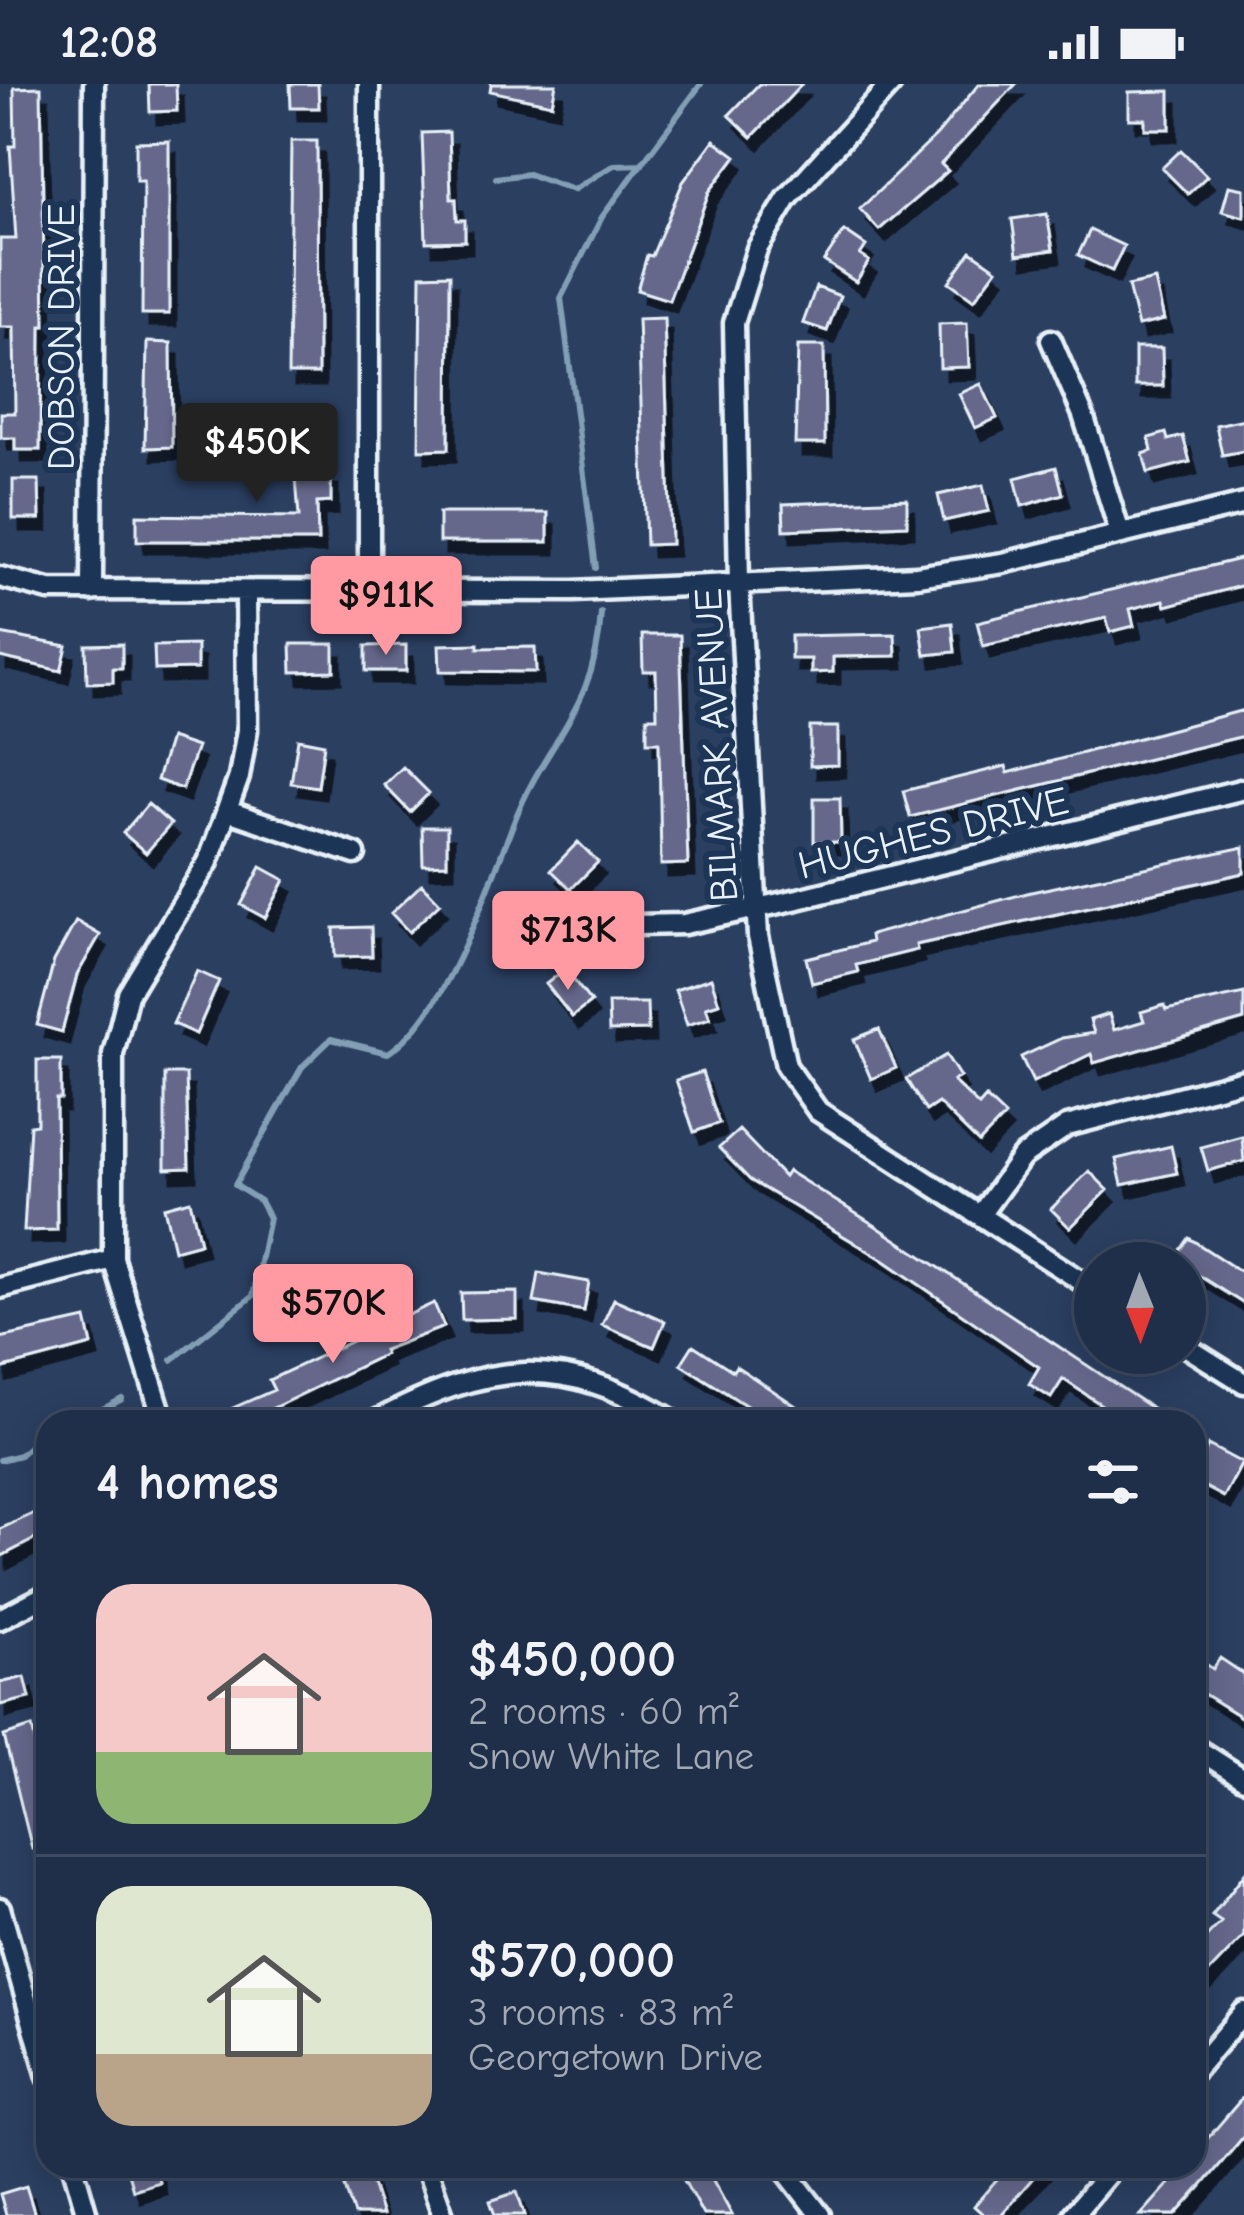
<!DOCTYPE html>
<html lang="en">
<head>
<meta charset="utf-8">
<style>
  :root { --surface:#202f49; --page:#2d3b53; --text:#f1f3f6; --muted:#a2a9b4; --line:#3d4a61; --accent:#ff9aa2 }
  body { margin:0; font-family:"Comic Neue",sans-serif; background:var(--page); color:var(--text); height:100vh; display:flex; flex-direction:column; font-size:45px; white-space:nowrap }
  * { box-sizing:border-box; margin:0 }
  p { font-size:39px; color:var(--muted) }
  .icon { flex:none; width:66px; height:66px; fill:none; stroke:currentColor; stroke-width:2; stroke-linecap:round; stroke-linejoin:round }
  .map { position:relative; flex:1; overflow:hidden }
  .sheet { position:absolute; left:36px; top:1326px; width:1170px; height:768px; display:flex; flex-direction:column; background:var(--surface); border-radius:36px; box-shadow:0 6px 30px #0003,0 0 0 3px var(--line) }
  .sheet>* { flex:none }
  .needle { width:78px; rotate:179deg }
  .fabs { position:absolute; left:1074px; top:1158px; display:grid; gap:24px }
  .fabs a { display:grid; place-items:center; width:132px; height:132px; border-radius:50%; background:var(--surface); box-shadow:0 6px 30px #0003,0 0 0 3px var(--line); font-size:60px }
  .price { position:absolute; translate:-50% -102px; padding:0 27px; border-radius:12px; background:var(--accent); color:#111; font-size:39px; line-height:78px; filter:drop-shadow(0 3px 6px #0008) }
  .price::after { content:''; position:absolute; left:50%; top:72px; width:36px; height:27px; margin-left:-18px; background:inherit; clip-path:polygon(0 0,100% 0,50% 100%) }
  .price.selected { background:#222; color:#fff }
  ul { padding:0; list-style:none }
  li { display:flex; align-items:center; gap:36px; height:300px; padding:0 60px }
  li+li { border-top:3px solid var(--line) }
  li span { display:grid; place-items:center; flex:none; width:336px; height:240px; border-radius:36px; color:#555 }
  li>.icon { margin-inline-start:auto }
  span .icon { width:144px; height:144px; fill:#fffc; stroke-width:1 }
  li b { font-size:51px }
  h2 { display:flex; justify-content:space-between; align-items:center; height:144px; padding:0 60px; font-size:51px }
  .status { display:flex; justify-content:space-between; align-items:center; height:84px; padding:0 60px; background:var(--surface); direction:ltr }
  .status svg { height:33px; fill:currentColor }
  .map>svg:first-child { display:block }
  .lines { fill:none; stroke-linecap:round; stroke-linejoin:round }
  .stream { stroke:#839fb5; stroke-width:6 }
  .building { fill:#65678b; stroke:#e8f1f8; stroke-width:3; filter:url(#shadow) }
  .minor-casing { stroke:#e8f1f8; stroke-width:27 }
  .minor { stroke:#1d3557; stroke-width:18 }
  .labels { text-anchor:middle; stroke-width:12; stroke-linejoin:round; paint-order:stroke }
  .street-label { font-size:39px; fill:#e8f1f8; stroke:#1d3557 }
</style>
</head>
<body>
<div class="status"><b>12:08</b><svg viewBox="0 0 49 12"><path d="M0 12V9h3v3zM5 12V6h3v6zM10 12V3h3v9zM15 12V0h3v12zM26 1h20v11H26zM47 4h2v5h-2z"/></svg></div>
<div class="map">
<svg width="1244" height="2131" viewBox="0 0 1244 2131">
  <defs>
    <filter id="shadow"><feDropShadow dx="7" dy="12" stdDeviation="0" flood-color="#0009"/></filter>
  </defs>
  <rect width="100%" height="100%" fill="#2b3f61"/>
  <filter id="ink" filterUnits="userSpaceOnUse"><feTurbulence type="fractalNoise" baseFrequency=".00833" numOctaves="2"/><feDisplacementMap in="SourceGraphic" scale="24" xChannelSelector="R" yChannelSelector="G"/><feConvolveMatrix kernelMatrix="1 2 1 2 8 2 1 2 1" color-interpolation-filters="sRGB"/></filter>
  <g filter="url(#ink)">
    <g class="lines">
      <path class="stream" d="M496,94l32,-4 45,16 41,-25 28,-1
        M596,484l-35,-270 41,-81 99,-133
        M172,1276l81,-64 16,-78 -9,-17 -25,-16 67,-118 29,-28 57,14c60,-38 100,-167 126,-231 31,-81 82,-112 87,-209
        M78,1338l44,-23
        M0,1376l20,-5 28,-25"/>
    </g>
    <path class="building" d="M149,0h27l1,27 -27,1z
      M290,0h28l1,24h-28z
      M491,0h65l-4,20 -62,-13z
      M759,0h43l-50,53 -23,-22z
      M979,0h37l-75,80 7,7 -69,59 -19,-21 77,-74z
      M41,3l4,239h-4l-1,124h-25v-12h-14v-25h14l-1,-86h-14v-88h16l-6,-93h5l-1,-58z
      M1170,7v38h-25v-10h-16v-27z
      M449,48l2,67h5l1,21h8v21l-39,1 -4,-109z
      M714,56l22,16 -27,36 -40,108 -32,-10 10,-35 5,1 31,-74z
      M169,57v173h-27l1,-133h-7v-39z
      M291,57h26l1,233h-30z
      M1181,66l26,26 -19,18 -26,-26z
      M1229,102l15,3v28l-22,-6z
      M1047,130l6,36 -36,5 -5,-36z
      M1090,146l34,16 -12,25 -34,-16z
      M844,147l22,15 -6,9 9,6 -13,21 -32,-21z
      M971,167l26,18 -23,31 -25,-18z
      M450,190l-1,175 -30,1 2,-175z
      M1155,196l9,40 -26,6 -10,-40z
      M816,203l24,9 -13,35 -24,-8z
      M664,234l7,226 -25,1 -8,-226z
      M967,239l2,44 -29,1 -1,-44z
      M147,258l24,1 1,104 -27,1z
      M798,262h26l1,98h-30z
      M1135,264h27l1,38h-28z
      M981,300l16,34 -22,10 -16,-34z
      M291,329h26l1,60h13v29l-14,1 1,38h-181v-26l162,2z
      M1244,335v32l-22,4 -6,-30z
      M1166,349l2,7 15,-4 7,26 -42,11 -5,-19 9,-3 -3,-13z
      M1056,383l7,27 -41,12 -7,-28z
      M13,396h26l1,39h-27z
      M983,401l6,26 -45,10 -6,-26z
      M907,415v26l-123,5 -1,-26z
      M439,429h109v29h-109z
      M1244,474v27l-78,21 -2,-6 -34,9 4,17 -24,6 -4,-14 -123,28 -6,-24z
      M952,539l3,29 -30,3 -4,-28z
      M0,550l67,12 -6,25 -61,-14z
      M895,550l1,22 -63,1v15l-22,1v-14h-20v-23z
      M642,551h38l8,229 -27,1 -2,-123h-12v-25h10l-1,-46h-13z
      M122,560v24h-9v14l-26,1 -1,-38z
      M291,560h43v27l-42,1z
      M478,560v4l57,-1 1,25 -96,-1 -1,-26z
      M197,561v24l-42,1 -1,-24z
      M406,561v26h-40v-25z
      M1244,626v26l-334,81 -7,-26 103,-25 2,7z
      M810,643h28v38l-28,1z
      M170,654l27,9 -15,42 -25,-9z
      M298,655l26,5 -6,43 -27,-4z
      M403,683l26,26 -19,19 -26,-27z
      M814,714h26l1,44h-27z
      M148,720l23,20 -25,29 -23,-20z
      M422,743h25v37l-24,1z
      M578,758l20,20 -27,27 -20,-19z
      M1244,763v26l-328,72 1,5 -61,15 2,7 -46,11 -6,-25 65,-16 -1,-7 161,-43z
      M261,783l24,13 -20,38 -24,-13z
      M422,800l18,19 -31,29 -18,-19z
      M538,827h25v37h-25z
      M76,837l24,14 -23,40 -15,57 -25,-7 17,-64z
      M371,843l1,29 -37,1 -1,-29z
      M565,885l26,33 -19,15 -26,-33z
      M197,887l22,10 -23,53 -23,-10z
      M711,894l8,25 -13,4 4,11 -23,7 -12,-35z
      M1244,909v27l-150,43 -3,-9 -58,28 -12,-25 41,-19 32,-5 -4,-13 19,-6 5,16 30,-9 -3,-9 23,-7 2,5z
      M608,919h39l1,27 -39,1z
      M879,945l17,39 -25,11 -17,-40z
      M946,971l14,22 -7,4 26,25 7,-8 19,18 -26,27 -41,-40 -12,8 -20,-32z
      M37,976h24v39h-5l1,131 -33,1 6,-106 7,-1z
      M702,988l17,51 -25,9 -18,-52z
      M165,990h21l3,94 -24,1z
      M739,1046l45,47 4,-6 88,55 297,196h-46l-64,-43 -12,19 -22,-14 10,-17 -157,-108 -132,-79 -31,-32z
      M1242,1052l2,25 -36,10 -7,-24z
      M1171,1062l6,27 -55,12 -6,-26z
      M1089,1087l19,19 -38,38 -19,-19z
      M190,1116l10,43 -26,7 -10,-43z
      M1189,1154l55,36v30l-70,-44z
      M539,1189l50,9 -5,29 -50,-9z
      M517,1208v27l-55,1 -1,-27z
      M614,1215l51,22 -11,26 -52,-22z
      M434,1219l10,24 -61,23 2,4 -116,56 5,12h-73l73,-32 -5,-10z
      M86,1235l6,26 -92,24v-31z
      M693,1261l40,26 3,-5 84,56h-48l-91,-58z
      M1208,1361l34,18 -18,34 -30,-16z
      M48,1423v25l-48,25v-28z
      M1194,1572l19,13 7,-11 24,16v45l-50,-31z
      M25,1593l5,21 -30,7v-22z
      M32,1643l16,70v48l-16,4 -28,-113z
      M1244,1790v62l-50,52v-38l27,-28 -9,-6z
      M1244,2012v40l-42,50 -26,29h-35l44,-49h9l1,-13z
      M126,2082h29l4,16 -26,8z
      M338,2082h28l16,49h-28z
      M676,2082h29l27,49h-29z
      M1008,2082h35l-42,49h-17l-10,-9z
      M26,2102l9,29h-29l-6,-21z
      M517,2108l8,23h-30l-5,-14z"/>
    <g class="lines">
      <defs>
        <path id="minor" d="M891,0l-104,115 -30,50 -23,74 5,261 19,352 28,130 32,45 277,179
          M1051,256l32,75 37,118
          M0,493l49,13 524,1 344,-15 86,-13 241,-59
          M92,507l2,-507
          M369,508v-508
          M228,727l127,43
          M636,841l48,-1 114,-25 446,-110
          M980,1131l42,-58 45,-31 177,-46
          M0,1204l113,-29
          M1185,1262l59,37
          M164,1338l-51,-163v-205l15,-60 80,-132 31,-85 8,-47 -1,-138
          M374,1338c115,-61 187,-70 301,0
          M0,1535l48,-25
          M1194,1663l50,32
          M0,1824l48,169
          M1194,1987l50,-59
          M73,2082l14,49
          M426,2082l17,49
          M782,2082l38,49
          M1073,2131l41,-49"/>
      </defs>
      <use href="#minor" class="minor-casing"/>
      <use href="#minor" class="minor"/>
    </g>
  </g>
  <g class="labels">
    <g class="street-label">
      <text transform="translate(60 253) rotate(-90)" y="14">DOBSON DRIVE</text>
      <text transform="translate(715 661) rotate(-93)" y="14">BILMARK AVENUE</text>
      <text transform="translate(933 748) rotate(-14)" y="14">HUGHES DRIVE</text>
    </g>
  </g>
</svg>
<div class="fabs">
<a><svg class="needle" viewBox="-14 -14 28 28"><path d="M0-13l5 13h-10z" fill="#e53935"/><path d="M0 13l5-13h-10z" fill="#a2a9b4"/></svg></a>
</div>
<b class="price selected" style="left:257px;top:421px">$450K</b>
<b class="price" style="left:386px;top:574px">$911K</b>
<b class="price" style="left:568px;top:909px">$713K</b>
<b class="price" style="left:333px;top:1282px">$570K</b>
<section class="sheet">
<h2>4 homes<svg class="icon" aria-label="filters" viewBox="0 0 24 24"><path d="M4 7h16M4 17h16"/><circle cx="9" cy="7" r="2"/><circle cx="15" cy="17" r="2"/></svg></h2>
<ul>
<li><span style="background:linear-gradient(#f6c9c9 70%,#8fb573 0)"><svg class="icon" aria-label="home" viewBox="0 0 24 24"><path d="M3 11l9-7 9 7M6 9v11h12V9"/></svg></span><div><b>$450,000</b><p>2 rooms · 60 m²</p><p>Snow White Lane</p></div></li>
<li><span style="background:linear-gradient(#dfe7d0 70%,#b9a48a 0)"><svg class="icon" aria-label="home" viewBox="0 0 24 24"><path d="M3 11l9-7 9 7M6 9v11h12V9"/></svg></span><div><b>$570,000</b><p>3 rooms · 83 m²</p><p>Georgetown Drive</p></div></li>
</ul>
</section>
</div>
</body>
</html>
